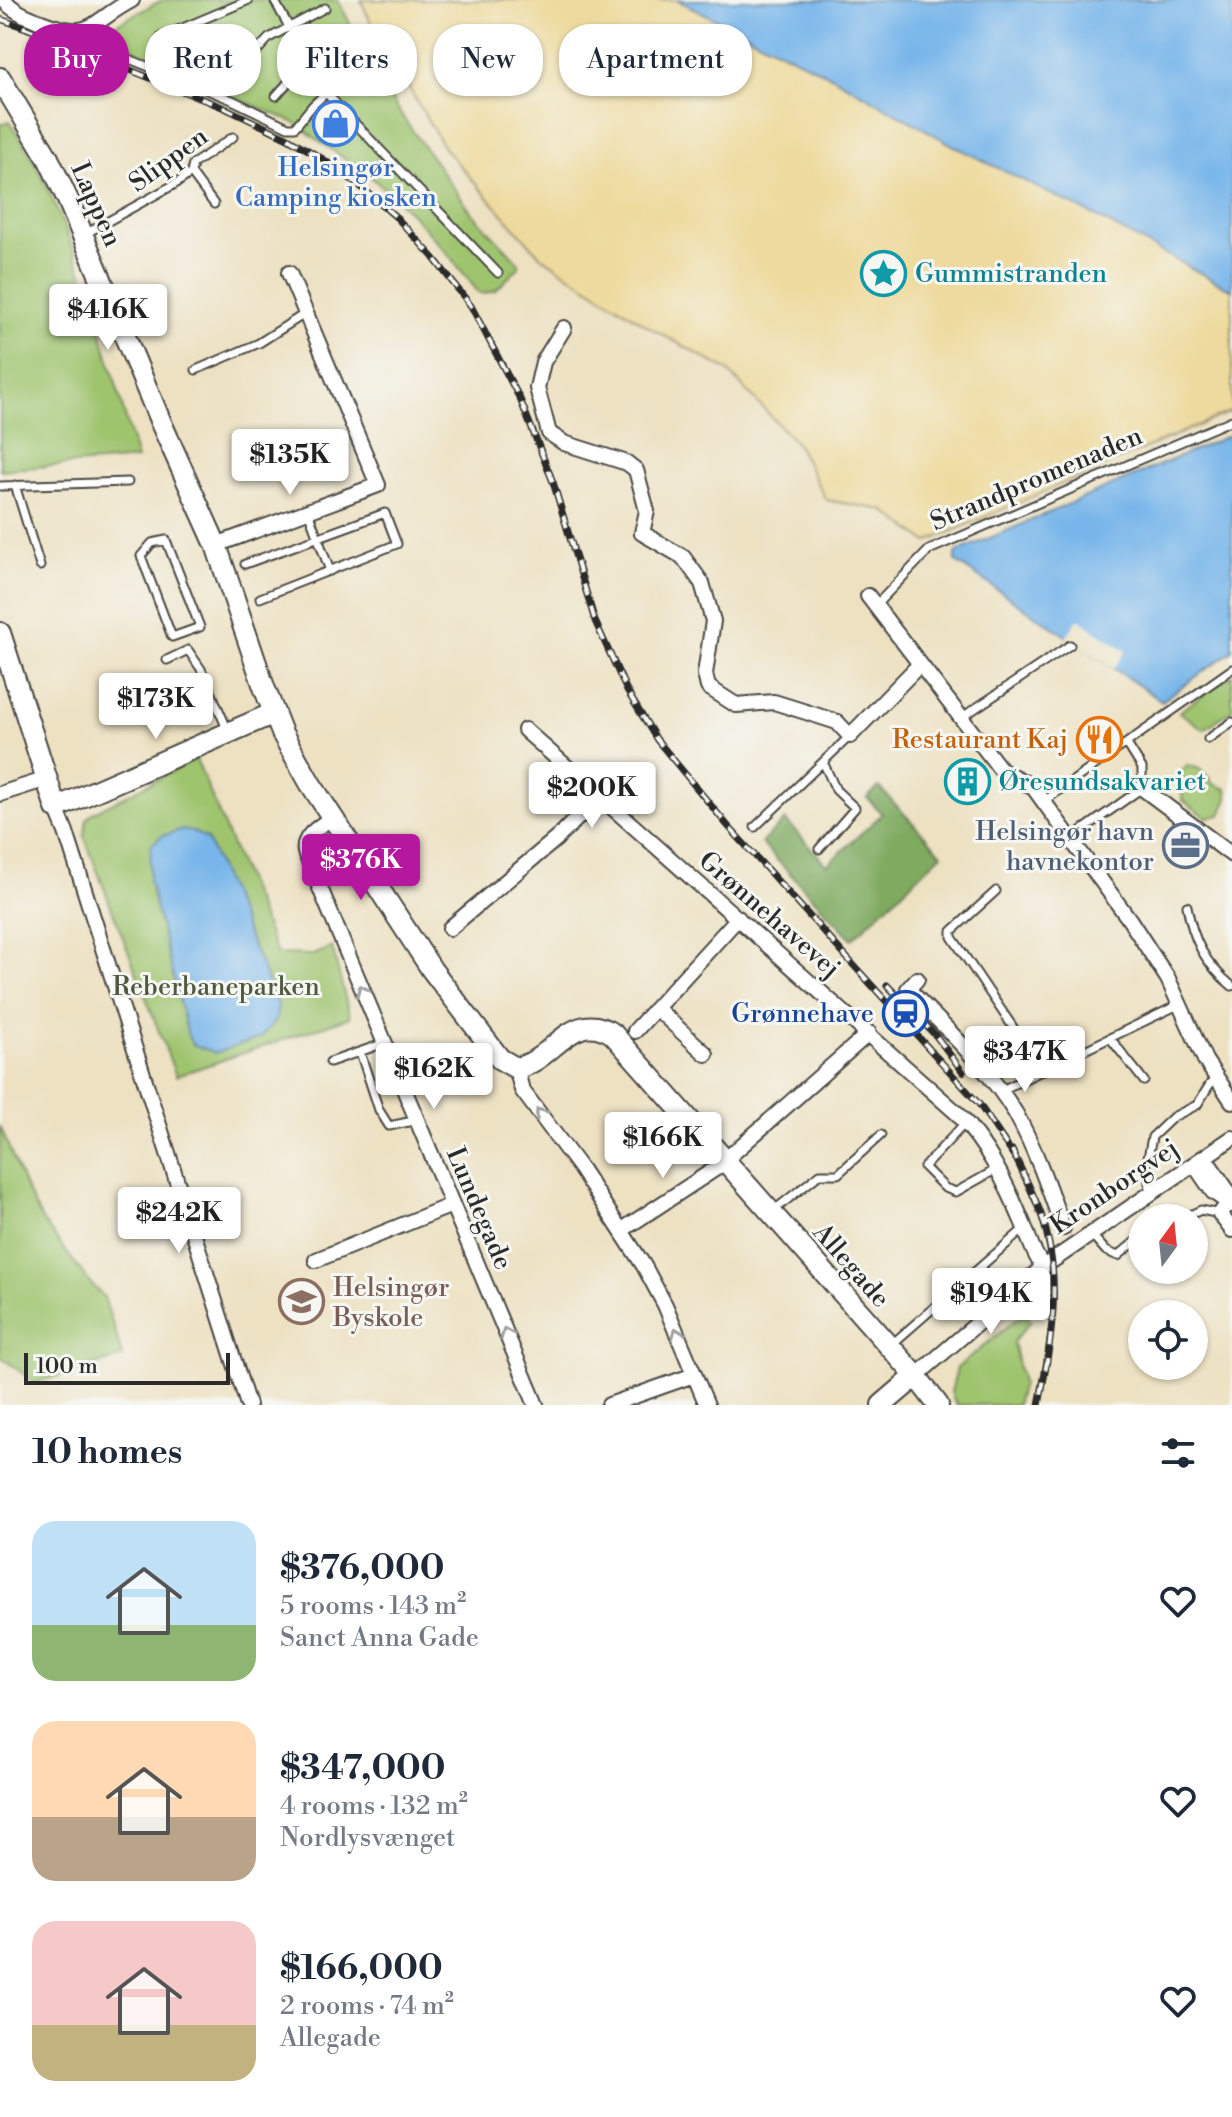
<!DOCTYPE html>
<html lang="en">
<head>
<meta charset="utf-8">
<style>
  :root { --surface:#fff; --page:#f2f2f3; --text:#1f2937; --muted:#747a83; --accent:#b5179e }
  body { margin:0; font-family:"Libre Bodoni",serif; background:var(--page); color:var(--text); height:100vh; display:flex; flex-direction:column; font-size:30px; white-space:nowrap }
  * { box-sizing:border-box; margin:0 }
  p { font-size:26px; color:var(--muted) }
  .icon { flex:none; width:44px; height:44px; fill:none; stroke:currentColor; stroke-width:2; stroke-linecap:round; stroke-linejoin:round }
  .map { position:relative; height:1405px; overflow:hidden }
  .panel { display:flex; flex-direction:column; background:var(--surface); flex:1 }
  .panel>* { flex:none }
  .hud { position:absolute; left:24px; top:24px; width:800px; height:72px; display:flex; gap:16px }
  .needle { width:52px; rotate:15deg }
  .fabs { position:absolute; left:1128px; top:1204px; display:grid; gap:16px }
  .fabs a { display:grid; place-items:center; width:80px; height:80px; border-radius:50%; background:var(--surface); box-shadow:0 2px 6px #0004; font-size:40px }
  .scale { position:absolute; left:24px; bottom:20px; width:206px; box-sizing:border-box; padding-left:8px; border:4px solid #2b2b2b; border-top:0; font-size:22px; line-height:28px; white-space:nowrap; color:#2b2b2b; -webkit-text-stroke:6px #f6f6f2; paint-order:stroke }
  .price { position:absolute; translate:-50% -68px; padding:0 18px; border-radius:8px; background:#fff; color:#222; font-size:26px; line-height:52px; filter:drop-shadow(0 2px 4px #0008) }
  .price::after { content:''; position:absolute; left:50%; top:48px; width:24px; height:18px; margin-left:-12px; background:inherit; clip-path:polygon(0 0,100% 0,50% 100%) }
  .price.current { background:var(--accent); color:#fff }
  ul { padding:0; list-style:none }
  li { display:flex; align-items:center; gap:24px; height:200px; padding:0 32px }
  li span { display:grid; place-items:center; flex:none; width:224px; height:160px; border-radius:24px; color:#555 }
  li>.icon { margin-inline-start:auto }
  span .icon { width:96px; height:96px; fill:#fffc; stroke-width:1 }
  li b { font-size:34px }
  h2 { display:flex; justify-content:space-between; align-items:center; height:96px; padding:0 32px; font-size:34px }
  .chip { padding:0 28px; border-radius:32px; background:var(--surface); box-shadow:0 2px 6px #0004; font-size:28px; line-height:72px }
  .chip.current { background:var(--accent); color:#fff }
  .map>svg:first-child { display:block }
  .green { fill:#9fc46e; stroke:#65784c; stroke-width:2 }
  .forest { fill:#7faa61; stroke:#556a46; stroke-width:2 }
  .sand { fill:#eeda9e; stroke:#8c8264; stroke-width:2 }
  .water { fill:#77b5ea; stroke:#51708a; stroke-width:2 }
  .pier { fill:#ede1c2 }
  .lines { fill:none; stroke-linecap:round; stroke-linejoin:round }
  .lane-casing { stroke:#484642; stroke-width:11 }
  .street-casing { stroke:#484642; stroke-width:18 }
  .secondary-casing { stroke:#484642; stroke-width:24 }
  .lane { stroke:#fff; stroke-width:7 }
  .street { stroke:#fff; stroke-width:14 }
  .secondary { stroke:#fff; stroke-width:20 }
  .rail-casing { stroke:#2b2b2b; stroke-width:7 }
  .rail { stroke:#f6f6f2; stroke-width:4; stroke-dasharray:12; stroke-linecap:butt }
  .oneway { stroke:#a0a0a0 }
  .labels { text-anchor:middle; stroke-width:6; stroke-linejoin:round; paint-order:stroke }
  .street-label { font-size:26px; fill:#2b2b2b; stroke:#f6f6f2 }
  .shop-label { font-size:26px; fill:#366cbe; stroke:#f6f6f2 }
  .culture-label { font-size:26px; fill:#0d838f; stroke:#f6f6f2; text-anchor:start }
  .food-label { font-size:26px; fill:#c56008; stroke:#f6f6f2; text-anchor:end }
  .service-label { font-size:26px; fill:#4e5e75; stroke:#f6f6f2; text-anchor:end }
  .park-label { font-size:26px; fill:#4e593f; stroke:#f6f6f2 }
  .transit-label { font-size:26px; fill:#164399; stroke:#f6f6f2; text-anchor:end }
  .education-label { font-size:26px; fill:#785e54; stroke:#f6f6f2; text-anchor:start }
</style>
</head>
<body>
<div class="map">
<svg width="1232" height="1405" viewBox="0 0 1232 1405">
  <rect width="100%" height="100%" fill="#f6f6f2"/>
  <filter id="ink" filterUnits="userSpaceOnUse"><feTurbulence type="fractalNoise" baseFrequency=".0125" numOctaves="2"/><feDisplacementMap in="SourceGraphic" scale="16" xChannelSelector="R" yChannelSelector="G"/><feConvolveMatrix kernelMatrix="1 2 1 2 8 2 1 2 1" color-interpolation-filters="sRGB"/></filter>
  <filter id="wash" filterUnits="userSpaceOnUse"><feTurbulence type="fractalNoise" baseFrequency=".006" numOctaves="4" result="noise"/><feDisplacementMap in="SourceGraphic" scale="32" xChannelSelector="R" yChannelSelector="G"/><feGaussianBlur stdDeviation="1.8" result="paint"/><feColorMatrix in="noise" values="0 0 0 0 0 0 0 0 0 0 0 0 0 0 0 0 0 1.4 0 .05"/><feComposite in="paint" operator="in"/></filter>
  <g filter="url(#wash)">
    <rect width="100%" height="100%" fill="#ede1c2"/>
    <path class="green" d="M162,0h176l37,72 29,47 68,94 47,50v4l-23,23 -13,4 -5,-2c-31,-41 -64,-80 -105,-113 -24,-19 -52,-34 -75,-55l-191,-81 -1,-12 3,-3z
      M10,121c65,99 95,224 127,338l-137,11v-345z
      M1232,675v35l-28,19 -25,-17z
      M196,759l81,195 36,1 19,-8 18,70 -174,59 -92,-240 3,-17 5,-6z
      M1187,765c11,1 22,10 26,19l14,5 1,9 -7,17 -14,3 -25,-18v-9l3,-3 -4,-9v-7z
      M0,1126l24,59 18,35 49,64 13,13 19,60 -88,26 -35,-27z
      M1024,1313l7,8 -18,21 9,41 -6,22h-60l-5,-13 6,-24z"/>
    <path class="forest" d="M879,787l63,67 -90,85 -91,-96 24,-23 42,45 55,-51 -15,-16z"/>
    <path class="sand" d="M361,0h316l154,76 127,72 133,66 141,76v121l-305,131 -44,-32 -57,-10 -29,-56 -70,-74 -73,-40 -114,-74 -96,-108 -74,-127z"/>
    <path class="water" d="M677,0h555v290l-141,-76 -133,-66 -127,-72z
      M1232,434v217l-70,50 -207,-140 2,-9z
      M180,830l12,1 15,8 71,166 -2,15 -16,18 -45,15 -23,-9 -4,-8 -39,-155 2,-36 11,-9z"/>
    <path class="pier" d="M1078,619l48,32 -12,18 -48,-32z"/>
  </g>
  <g filter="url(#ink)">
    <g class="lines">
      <defs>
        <path id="lane" d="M274,0l52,93
          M80,31l6,7 18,11 128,51 56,27h7l18,-22 13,-12 172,180
          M161,37l88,-37
          M243,66l26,-28 56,-30
          M276,96l31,-35 31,-18
          M191,173l23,31
          M85,234l92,-51 14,-10 2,-9 40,-27
          M196,370l63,-27 47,-30
          M15,485l25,81
          M0,486l128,-4
          M308,511l22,60
          M166,540l34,87 -28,10 -31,-81 11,-13z
          M245,564l140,-51 12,31 -137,54
          M876,605l53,-55 303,-130
          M167,660l21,-10 13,19 27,62
          M961,718l109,-73
          M1208,739l24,-17
          M1044,801l188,-132
          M755,827l95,-91
          M1070,839l72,-51v-20l-15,-24
          M819,849l36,-41 -19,-18 -13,-28
          M996,891l-44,40v6l75,111 12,24
          M1187,906c6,34 18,58 45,80
          M1110,1038l34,43
          M360,1052l19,58 10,16 29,-6
          M330,1062l55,-19
          M1000,1091l178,-86
          M965,1123l-41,44 21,21 11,4 41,-23
          M1151,1193l-5,-25 6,-31 21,-20 24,-12 18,-29
          M773,1211l47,-37h18l43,-39
          M1183,1218l18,-8 19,4
          M1091,1234l15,17 12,5 24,-20
          M891,1345l134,-117"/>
        <path id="street" d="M4,0c10,12 23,16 37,22 51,20 49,0 91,-22
          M564,328l-21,34 -6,26 12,45 15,10 63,20 9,7 11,41 -5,22 41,24 19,26 11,38 -8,53 3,13 28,18 38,-3 32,10 31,10 13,14 70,-72
          M216,545l162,-60 -89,-212
          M868,596l133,174 32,17 96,132 39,60 37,81 27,41
          M525,730l433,384c30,32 47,67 64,107 7,16 10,31 21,46
          M1142,788l90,67
          M0,794l47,-15
          M56,808l10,24 182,573
          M332,817c-12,10 -30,18 -27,35l231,553
          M450,928l106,-89 45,-44
          M917,979l-9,10c37,39 80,78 108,125 20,36 33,75 47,114
          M656,1008l50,46
          M635,1031l103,-113
          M516,1068l6,22 58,78 64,98 21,39 42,100
          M1204,1157l28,40
          M1194,1164l19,28 19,13
          M1232,1197l-12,17 12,16
          M622,1230l93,-61 154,-136
          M316,1260l136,-55
          M916,1376l127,-109 189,-129
          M609,1405l85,-30"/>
        <path id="secondary" d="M0,78l48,80 20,42 94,225 54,120 48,142 18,46 28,50 122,187 68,89 16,9c38,-7 55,-61 97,-34l303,342 22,29
          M0,633l56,175 218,-95
          M882,1405l34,-29"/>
      </defs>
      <use href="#lane" class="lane-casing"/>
      <use href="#street" class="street-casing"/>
      <use href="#secondary" class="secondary-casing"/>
      <use href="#lane" class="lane"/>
      <use href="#street" class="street"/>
      <use href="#secondary" class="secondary"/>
      <defs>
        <path id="rail" d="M0,19l26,9 201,81 61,29 35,21 36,26 38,33 36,39 38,49 49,93 33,83 42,139 32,70 30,49 71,86 251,278 37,55
          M887,985l49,51 27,36
          M1012,1150c10,22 22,44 30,67 21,62 9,126 -3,188"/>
      </defs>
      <use href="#rail" class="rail-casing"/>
      <use href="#rail" class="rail"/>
    </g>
    <defs><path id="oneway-chevron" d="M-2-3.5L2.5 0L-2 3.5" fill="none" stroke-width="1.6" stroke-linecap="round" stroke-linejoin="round" transform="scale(2)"/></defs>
    <g class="oneway">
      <use href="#oneway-chevron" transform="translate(362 990) rotate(-113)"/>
      <use href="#oneway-chevron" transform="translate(540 1113) rotate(-127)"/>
      <use href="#oneway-chevron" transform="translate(506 1333) rotate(-113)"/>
      <use href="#oneway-chevron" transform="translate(677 1333) rotate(-112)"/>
    </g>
  </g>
  <defs>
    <symbol id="shop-ring" viewBox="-11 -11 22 22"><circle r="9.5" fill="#f6f6f2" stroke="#3f7fe0" stroke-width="1.5"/><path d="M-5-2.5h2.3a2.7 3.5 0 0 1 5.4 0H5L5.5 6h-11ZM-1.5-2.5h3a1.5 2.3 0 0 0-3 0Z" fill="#3f7fe0"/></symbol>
    <symbol id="sight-ring" viewBox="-11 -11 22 22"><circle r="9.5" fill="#f6f6f2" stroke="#0f9aa8" stroke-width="1.5"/><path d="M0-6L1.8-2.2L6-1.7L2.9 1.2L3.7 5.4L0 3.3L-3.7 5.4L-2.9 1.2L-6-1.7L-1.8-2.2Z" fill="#0f9aa8"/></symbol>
    <symbol id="restaurant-ring" viewBox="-11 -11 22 22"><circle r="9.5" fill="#f6f6f2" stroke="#e8710a" stroke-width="1.5"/><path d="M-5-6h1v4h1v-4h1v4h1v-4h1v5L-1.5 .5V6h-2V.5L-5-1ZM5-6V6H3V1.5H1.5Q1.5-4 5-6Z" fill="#e8710a"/></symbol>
    <symbol id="building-ring" viewBox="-11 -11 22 22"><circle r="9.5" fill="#f6f6f2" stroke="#0f9aa8" stroke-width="1.5"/><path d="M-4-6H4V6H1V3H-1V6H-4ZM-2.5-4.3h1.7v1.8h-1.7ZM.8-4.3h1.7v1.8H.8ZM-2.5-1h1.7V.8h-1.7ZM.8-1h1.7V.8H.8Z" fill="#0f9aa8"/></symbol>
    <symbol id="office-ring" viewBox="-11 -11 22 22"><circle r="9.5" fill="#f6f6f2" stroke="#5c6f8a" stroke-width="1.5"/><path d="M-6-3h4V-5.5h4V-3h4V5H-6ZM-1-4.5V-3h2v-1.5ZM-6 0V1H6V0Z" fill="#5c6f8a"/></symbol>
    <symbol id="station-ring" viewBox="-11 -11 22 22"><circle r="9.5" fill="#f6f6f2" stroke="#1a4fb4" stroke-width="1.5"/><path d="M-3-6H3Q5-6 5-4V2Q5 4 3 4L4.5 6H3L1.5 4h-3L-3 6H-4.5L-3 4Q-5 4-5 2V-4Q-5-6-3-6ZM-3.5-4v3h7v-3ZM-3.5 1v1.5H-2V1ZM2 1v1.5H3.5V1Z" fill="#1a4fb4"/></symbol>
    <symbol id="school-ring" viewBox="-11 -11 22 22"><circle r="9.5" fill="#f6f6f2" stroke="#8d6e63" stroke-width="1.5"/><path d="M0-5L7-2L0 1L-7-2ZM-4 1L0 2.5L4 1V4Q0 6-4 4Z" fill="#8d6e63"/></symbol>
  </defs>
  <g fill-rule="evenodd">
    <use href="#shop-ring" x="310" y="98" width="51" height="51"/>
    <use href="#sight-ring" x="858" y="248" width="51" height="51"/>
    <use href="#restaurant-ring" x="1074" y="714" width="51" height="51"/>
    <use href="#building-ring" x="942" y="756" width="51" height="51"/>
    <use href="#office-ring" x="1160" y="820" width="51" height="51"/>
    <use href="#station-ring" x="880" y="988" width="51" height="51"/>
    <use href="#school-ring" x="276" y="1276" width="51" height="51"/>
  </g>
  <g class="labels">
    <g class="street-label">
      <text transform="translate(168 159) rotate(-36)" y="9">Slippen</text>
      <text transform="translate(97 204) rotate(66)" y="9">Lappen</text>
      <text transform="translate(1036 478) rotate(-23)" y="9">Strandpromenaden</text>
      <text transform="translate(770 914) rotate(41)" y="9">Grønnehavevej</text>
      <text transform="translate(1114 1186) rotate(-34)" y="9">Kronborgvej</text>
      <text transform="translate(480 1208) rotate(67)" y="9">Lundegade</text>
      <text transform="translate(852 1265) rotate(49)" y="9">Allegade</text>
    </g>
    <g class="shop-label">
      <text x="336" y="176">Helsingør<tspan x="336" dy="30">Camping kiosken</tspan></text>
    </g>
    <g class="culture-label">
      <text x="915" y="282">Gummistranden</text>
      <text x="999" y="790">Øresundsakvariet</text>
    </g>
    <g class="food-label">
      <text x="1068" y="748">Restaurant Kaj</text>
    </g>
    <g class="service-label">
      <text x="1154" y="840">Helsingør havn<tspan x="1154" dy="30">havnekontor</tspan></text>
    </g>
    <g class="park-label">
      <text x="216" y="995">Reberbaneparken</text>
    </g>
    <g class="transit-label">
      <text x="874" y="1022">Grønnehave</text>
    </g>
    <g class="education-label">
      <text x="333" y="1296">Helsingør<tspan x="333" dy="30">Byskole</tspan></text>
    </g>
  </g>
</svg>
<div class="fabs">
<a><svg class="needle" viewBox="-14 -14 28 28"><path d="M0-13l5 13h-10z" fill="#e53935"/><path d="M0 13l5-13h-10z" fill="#747a83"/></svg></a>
<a><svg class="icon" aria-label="locate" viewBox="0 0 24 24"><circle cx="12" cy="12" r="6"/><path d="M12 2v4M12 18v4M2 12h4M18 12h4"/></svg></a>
</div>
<div class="scale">100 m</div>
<b class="price" style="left:108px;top:352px">$416K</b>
<b class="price" style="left:290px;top:497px">$135K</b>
<b class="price" style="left:156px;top:741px">$173K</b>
<b class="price" style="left:592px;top:830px">$200K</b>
<b class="price current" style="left:361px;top:902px">$376K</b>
<b class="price" style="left:1025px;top:1094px">$347K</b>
<b class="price" style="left:434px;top:1111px">$162K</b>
<b class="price" style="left:663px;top:1180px">$166K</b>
<b class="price" style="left:179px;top:1255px">$242K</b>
<b class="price" style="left:991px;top:1336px">$194K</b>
<div class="hud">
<a class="chip current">Buy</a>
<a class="chip">Rent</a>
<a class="chip">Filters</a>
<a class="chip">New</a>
<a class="chip">Apartment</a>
</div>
</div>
<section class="panel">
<h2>10 homes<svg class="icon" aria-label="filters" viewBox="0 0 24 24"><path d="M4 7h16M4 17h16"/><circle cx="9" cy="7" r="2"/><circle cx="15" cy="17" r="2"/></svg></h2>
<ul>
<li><span style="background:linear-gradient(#bfe0f5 65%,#8fb573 0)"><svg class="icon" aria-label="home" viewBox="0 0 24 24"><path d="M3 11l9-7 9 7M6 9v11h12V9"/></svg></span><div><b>$376,000</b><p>5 rooms · 143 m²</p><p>Sanct Anna Gade</p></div><svg class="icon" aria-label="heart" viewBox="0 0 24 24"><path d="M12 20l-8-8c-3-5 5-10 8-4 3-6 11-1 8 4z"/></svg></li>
<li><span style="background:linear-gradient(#ffd9b3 60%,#b9a48a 0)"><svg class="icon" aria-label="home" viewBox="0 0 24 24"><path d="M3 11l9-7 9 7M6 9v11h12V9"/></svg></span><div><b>$347,000</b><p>4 rooms · 132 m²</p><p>Nordlysvænget</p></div><svg class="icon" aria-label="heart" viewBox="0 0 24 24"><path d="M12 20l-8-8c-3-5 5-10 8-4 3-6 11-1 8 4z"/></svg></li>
<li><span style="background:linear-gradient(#f6c9c9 65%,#c2b280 0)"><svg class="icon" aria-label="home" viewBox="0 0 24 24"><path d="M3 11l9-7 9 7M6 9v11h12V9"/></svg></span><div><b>$166,000</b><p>2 rooms · 74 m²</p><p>Allegade</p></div><svg class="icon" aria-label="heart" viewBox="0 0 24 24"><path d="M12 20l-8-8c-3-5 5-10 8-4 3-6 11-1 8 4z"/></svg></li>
</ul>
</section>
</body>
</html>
